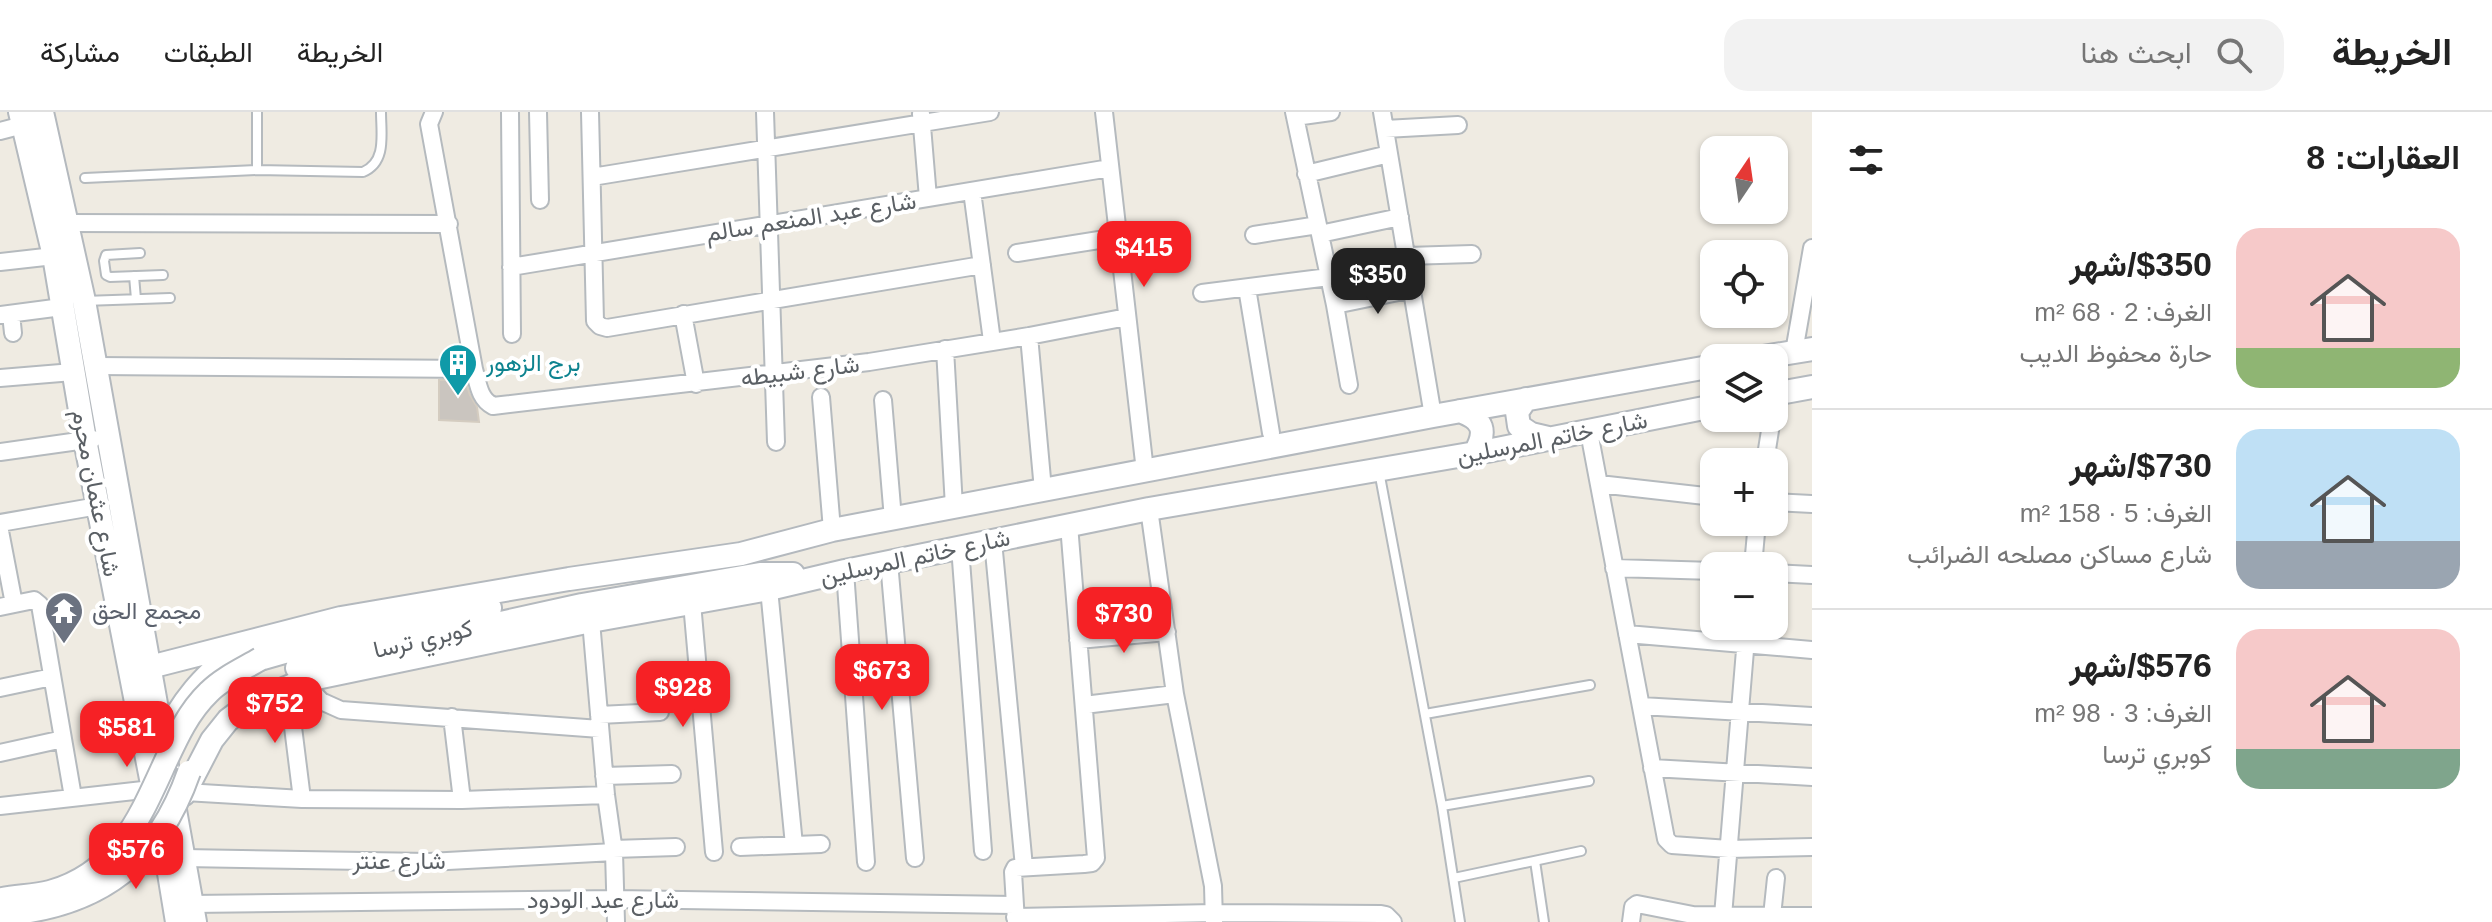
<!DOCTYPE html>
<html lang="ar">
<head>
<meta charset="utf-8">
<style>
  :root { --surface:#fff; --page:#f2f2f2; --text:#222; --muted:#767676; --line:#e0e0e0; --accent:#f62125 }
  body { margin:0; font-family:Helvetica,Vazirmatn,sans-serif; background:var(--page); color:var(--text); direction:rtl; height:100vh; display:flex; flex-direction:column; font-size:30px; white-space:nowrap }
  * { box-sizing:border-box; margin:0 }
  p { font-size:26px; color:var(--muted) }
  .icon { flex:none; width:44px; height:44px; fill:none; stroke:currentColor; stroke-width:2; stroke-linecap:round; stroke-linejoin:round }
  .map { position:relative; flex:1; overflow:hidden; direction:ltr }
  .sheet { display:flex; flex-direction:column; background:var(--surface); width:680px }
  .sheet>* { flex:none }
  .needle { width:52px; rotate:13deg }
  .tools { position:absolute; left:1700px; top:24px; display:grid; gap:16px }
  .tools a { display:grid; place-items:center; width:88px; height:88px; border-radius:16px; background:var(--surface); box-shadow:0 2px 6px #0004; font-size:40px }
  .price { position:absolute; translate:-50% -68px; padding:0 18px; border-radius:16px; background:var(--accent); color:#fff; font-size:26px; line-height:52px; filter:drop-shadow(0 2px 4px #0008) }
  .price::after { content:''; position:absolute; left:50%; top:48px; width:24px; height:18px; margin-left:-12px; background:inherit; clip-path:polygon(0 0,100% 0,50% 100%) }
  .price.selected { background:#222; color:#fff }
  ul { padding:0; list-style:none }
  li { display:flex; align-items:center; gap:24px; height:200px; padding:0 32px }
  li+li { border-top:2px solid var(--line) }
  li span { display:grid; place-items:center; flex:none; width:224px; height:160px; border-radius:24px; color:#555 }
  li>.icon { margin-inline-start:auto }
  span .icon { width:96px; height:96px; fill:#fffc; stroke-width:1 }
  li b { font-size:34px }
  h2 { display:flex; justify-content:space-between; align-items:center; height:96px; padding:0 32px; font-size:34px }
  header { display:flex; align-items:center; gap:48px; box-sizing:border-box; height:112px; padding:0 40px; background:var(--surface); border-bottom:2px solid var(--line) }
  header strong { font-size:38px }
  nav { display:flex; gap:44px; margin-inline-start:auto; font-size:28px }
  .search { width:560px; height:72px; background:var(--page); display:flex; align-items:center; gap:20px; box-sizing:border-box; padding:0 28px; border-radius:24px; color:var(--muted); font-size:30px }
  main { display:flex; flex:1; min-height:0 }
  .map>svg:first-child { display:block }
  .building { fill:#cac5bf; stroke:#d4ccc0; stroke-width:2 }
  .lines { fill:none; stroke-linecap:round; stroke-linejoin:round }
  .lane-casing { stroke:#b5babe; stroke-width:12 }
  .street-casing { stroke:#b5babe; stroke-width:20 }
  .secondary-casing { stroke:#b4b9be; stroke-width:26 }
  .lane { stroke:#fff; stroke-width:8 }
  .street { stroke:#fff; stroke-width:16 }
  .secondary { stroke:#fff; stroke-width:22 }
  .secondary-bridge-casing { stroke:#b4b9be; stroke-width:26; stroke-linecap:butt }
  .secondary-bridge { stroke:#fff; stroke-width:22 }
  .labels { text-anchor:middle; stroke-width:8; stroke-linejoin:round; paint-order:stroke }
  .street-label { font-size:24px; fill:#5b6065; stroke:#fff }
  .culture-label { font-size:24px; fill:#0d838f; stroke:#fff; text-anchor:start }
  .worship-label { font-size:24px; fill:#5b616d; stroke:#fff; text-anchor:start }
</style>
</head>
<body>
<header>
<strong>الخريطة</strong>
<div class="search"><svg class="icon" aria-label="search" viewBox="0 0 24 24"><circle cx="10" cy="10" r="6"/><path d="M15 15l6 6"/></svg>ابحث هنا</div>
<nav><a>الخريطة</a><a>الطبقات</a><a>مشاركة</a></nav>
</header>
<main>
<section class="sheet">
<h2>العقارات: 8<svg class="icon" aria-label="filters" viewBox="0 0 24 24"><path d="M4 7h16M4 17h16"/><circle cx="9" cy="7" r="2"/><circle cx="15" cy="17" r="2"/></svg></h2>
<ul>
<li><span style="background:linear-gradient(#f6c9c9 75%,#8fb573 0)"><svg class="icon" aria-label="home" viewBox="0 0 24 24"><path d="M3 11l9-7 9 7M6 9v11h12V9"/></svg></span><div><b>$350/شهر</b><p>الغرف: 2 · 68 m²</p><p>حارة محفوظ الديب</p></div></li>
<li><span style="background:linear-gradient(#bfe0f5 70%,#9aa5b1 0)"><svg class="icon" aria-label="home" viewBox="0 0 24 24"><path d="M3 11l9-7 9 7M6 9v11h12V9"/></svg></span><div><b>$730/شهر</b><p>الغرف: 5 · 158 m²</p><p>شارع مساكن مصلحه الضرائب</p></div></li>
<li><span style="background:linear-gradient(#f6c9c9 75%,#7fa58c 0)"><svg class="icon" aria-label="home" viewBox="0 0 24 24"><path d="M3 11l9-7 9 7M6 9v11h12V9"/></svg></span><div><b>$576/شهر</b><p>الغرف: 3 · 98 m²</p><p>كوبري ترسا</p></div></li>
</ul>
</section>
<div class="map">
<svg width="1812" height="810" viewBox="0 0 1812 810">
  <rect width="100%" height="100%" fill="#efebe2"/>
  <path class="building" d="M439,268h26l5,15 7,12 2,15 -40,-2z"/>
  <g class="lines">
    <defs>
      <path id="lane" d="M257,58v-58
        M85,66l172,-8 106,2c24,-10 18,-38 18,-60
        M140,141l-34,2 -2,6 2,14 4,2 53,-2
        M134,164l2,23
        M84,189l86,-3
        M1379,359l63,335 18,116
        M1425,602l165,-29
        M1442,694l147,-25
        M1535,749l9,61
        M1454,766l127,-27"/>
      <path id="street" d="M434,0l-5,12 45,245c4,14 5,30 19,37l376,-44 160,-26 98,-19
        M510,0l2,222
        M538,0l2,88
        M590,0l5,209 5,5 7,2 375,-63
        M765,0l11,330
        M1104,0l41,359
        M1294,0l41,193 14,80
        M1382,0l51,304
        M921,2l7,84
        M1295,5l36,-5
        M1385,17l73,-4
        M0,19l23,-6
        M1306,62l83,-20
        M592,65l398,-65
        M972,79l20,150
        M66,111l383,1
        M1320,122l80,-17
        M1254,123l64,-10
        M1017,141l101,-16
        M1407,144l65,-2
        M0,150l54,-6
        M511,155l599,-99
        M1247,176l24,145
        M1202,181l127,-16
        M1335,193l78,-16
        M11,202l2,19
        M683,202l13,70
        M0,203l62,-8
        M1029,224l14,154
        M945,237l9,158
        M1794,240l18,-104
        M96,254l378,3
        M0,266l73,-6
        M821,285l11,133
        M883,288l10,119
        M1589,320l77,407 6,6 57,4 83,-2
        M0,340l93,-13
        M1765,350l7,-44
        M1599,372l115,13
        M1774,390l38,2
        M1149,397l26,185 38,192 1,36
        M0,411l98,-17
        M0,419l14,73
        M993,429l31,326
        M960,435l23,304
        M889,450l26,296
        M1753,454l4,-44
        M1614,456l100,3
        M845,459l21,291
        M1774,461l38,2
        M769,477l25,256
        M692,491l22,249
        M0,495l34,-7 6,5 33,192
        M591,509l15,174 8,57 2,70
        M1627,522l185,16
        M1078,528l89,-8
        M302,569l19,20 20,9 259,19
        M288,575l14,112
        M0,576l52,-11
        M1084,593l91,-11
        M1641,594l171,10
        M599,603l61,-3
        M452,605l10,83
        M0,641l63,-14
        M1652,656l160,9
        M604,664l68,-2
        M185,680l117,7 160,1 144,-5
        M0,694l143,-16
        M740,735l81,-3
        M613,737l63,-2
        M184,746l245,4 185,-10
        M191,792l425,-5 398,6
        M1723,804l24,-290
        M1772,804l4,-38
        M1015,805l199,-4 167,1 5,1 7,7
        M1016,810l-3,-50 2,-4 69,-4 8,-1 4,-5 -27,-333
        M1631,810l2,-15 4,-3 56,11 119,1"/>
      <path id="secondary" d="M20,0l34,144 31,184 82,421 10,61
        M42,0l42,189 111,621
        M1757,246l55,-9
        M1774,282l38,-7
        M1526,287l-9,13 2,14 12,8 17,4
        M1460,299c24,9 27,20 15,42
        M260,547l28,-8 202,-43
        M297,556l285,-63 178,-31h33
        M130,557l20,-2 191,-49 228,-39 172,-25 91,-24 601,-114 281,-50
        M162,630c20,-43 40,-63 75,-94
        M184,682l28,-54 16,-20 20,-15 54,-24 289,-60 178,-32 76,-18 304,-62 338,-58 227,-45"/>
    </defs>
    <use href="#lane" class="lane-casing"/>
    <use href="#street" class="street-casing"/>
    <use href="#secondary" class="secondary-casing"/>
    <use href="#lane" class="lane"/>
    <use href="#street" class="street"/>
    <use href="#secondary" class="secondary"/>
    <defs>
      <path id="secondary-bridge" d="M2,787c16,-3 33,-3 48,-7 66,-19 88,-70 114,-127 12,-26 24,-53 45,-73 14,-14 34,-23 51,-33
        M7,802c94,-9 151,-53 182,-142"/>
    </defs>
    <use href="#secondary-bridge" class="secondary-bridge-casing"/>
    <use href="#secondary-bridge" class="secondary-bridge"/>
  </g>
  <defs>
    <symbol id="building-pin" viewBox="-11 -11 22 30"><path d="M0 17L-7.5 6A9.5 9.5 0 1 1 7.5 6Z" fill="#0f9aa8" stroke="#fff"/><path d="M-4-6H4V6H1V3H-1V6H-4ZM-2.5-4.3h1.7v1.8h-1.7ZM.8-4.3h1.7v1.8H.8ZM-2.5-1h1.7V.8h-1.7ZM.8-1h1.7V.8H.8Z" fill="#fff"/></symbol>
    <symbol id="temple-pin" viewBox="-11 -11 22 30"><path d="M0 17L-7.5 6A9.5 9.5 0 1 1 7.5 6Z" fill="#6b7280" stroke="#fff"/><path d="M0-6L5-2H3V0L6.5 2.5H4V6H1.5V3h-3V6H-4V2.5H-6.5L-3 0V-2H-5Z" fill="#fff"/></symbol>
  </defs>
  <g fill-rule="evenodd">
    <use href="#building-pin" x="436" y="229" width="44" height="60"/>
    <use href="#temple-pin" x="42" y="477" width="44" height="60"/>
  </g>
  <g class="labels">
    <g class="street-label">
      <text transform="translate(811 105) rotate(-9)" y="8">شارع عبد المنعم سالم</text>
      <text transform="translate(800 259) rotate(-7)" y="8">شارع شبيطه</text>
      <text transform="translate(1552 326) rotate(-11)" y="8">شارع خاتم المرسلين</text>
      <text transform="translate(96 381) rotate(79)" y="8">شارع عثمان محرم</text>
      <text transform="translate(915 445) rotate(-12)" y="8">شارع خاتم المرسلين</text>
      <text transform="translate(423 527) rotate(-13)" y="8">كوبري ترسا</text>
      <text x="399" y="757">شارع عنتر</text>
      <text x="603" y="796">شارع عبد الودود</text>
    </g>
    <g class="culture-label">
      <text x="486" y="259">برج الزهور</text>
    </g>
    <g class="worship-label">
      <text x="92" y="507">مجمع الحق</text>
    </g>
  </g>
</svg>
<div class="tools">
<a><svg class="needle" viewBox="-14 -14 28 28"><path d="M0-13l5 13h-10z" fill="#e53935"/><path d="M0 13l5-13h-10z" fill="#767676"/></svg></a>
<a><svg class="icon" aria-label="locate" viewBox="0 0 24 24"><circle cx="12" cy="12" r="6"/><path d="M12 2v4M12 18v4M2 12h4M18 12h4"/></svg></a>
<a><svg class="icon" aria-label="layers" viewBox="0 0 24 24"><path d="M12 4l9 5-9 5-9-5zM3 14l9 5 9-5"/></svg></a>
<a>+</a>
<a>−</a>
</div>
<b class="price" style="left:1144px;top:177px">$415</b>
<b class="price selected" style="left:1378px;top:204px">$350</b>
<b class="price" style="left:1124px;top:543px">$730</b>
<b class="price" style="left:882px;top:600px">$673</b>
<b class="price" style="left:683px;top:617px">$928</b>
<b class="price" style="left:275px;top:633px">$752</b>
<b class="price" style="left:127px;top:657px">$581</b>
<b class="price" style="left:136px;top:779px">$576</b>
</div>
</main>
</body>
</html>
